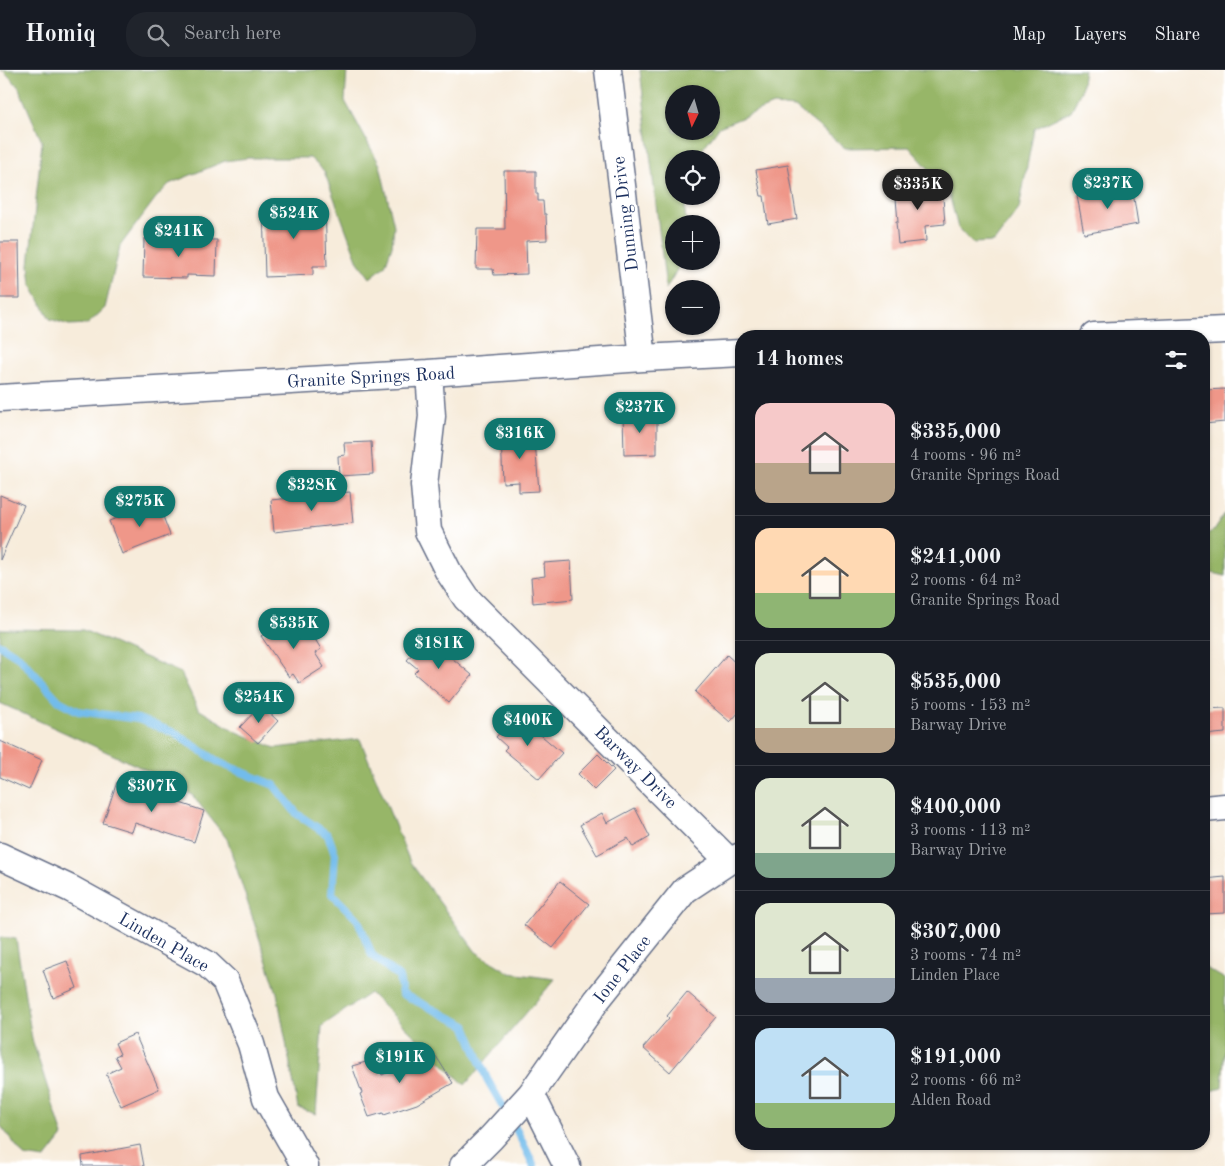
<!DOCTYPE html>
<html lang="en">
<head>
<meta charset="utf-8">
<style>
  :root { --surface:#171b24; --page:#20242c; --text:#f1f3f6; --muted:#9ea1a6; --line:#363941; --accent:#0f766e }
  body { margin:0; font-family:"Old Standard TT",serif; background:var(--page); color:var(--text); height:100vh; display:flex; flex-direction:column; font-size:19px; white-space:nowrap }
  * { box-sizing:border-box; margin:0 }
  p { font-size:16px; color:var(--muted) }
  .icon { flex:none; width:28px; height:28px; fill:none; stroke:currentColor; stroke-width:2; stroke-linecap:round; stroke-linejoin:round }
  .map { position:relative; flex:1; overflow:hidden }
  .sheet { position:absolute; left:735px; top:260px; width:475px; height:820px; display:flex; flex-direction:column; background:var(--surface); border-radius:20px; box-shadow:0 1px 4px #0004 }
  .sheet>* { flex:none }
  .needle { width:32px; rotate:185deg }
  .buttons { position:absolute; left:665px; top:15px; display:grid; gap:10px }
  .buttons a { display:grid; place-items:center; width:55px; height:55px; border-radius:50%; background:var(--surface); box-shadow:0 1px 4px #0004; font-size:25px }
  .price { position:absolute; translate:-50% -42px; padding:0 11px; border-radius:18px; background:var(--accent); color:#fff; font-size:16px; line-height:32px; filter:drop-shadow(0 1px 2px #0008) }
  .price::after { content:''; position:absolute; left:50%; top:30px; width:15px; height:11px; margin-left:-8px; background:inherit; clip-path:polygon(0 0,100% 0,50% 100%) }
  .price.on { background:#222; color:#fff }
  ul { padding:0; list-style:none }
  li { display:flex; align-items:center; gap:15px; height:125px; padding:0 20px }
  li+li { border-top:1px solid var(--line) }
  li span { display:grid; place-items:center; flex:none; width:140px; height:100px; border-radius:15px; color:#555 }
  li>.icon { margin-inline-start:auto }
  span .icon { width:60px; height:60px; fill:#fffc; stroke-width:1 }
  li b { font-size:21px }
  h2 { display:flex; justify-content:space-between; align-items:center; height:60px; padding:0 20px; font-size:21px }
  header { display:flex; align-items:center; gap:30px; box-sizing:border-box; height:70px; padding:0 25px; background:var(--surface); border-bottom:1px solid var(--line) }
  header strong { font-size:24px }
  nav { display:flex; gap:28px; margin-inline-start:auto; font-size:18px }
  .search { width:350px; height:45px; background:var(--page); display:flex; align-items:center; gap:12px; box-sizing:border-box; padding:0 18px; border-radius:20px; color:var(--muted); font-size:19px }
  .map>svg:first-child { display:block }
  .forest { fill:#97b668; stroke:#597263; fill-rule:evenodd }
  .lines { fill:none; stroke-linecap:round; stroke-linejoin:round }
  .stream { stroke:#72bceb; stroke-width:8 }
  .building { fill:#ef9789 }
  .minor-casing { stroke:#68718a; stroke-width:29 }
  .minor { stroke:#fff; stroke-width:26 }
  .labels { text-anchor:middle; stroke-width:5; stroke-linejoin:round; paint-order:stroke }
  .street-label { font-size:18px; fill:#1b2f5e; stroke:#fff }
</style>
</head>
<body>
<header>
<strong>Homiq</strong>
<div class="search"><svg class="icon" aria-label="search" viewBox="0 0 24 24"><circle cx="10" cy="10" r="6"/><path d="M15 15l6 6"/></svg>Search here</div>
<nav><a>Map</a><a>Layers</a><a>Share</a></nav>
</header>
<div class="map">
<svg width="1225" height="1096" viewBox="0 0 1225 1096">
  <rect width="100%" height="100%" fill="#fff"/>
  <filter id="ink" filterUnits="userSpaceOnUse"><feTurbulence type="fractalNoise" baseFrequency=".02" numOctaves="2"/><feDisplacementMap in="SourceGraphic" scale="10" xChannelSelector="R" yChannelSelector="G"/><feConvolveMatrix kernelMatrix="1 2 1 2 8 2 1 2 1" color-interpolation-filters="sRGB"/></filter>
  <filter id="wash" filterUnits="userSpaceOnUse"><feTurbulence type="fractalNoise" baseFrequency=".0096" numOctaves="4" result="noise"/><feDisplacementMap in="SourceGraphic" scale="20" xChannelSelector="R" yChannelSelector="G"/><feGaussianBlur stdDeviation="1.12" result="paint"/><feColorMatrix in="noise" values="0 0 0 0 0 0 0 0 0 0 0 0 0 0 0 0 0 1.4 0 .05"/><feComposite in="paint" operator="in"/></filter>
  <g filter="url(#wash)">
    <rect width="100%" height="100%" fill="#f7ecdb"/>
    <path class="forest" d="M0,0h347l-2,31 35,64 14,61 -2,20 -7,20 -15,12 -12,-16 -34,-91 -14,-13h-62l-23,3 -56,23 -14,15 -35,47 -15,62 -17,16 -19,1 -19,-6 -19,-34 -2,-20 13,-123 -24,-56 -14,-15z
      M640,0h444l-3,21 -10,20 -37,18 -15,80 -25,33 -22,1 -14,-15 -10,-38 -39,-43 -64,1 -50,-41 -22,-2 -54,22 -24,32h-21v37h13l-2,14 1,14h-12v37h8l-16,28zM674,24h37v37h-37z
      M1225,443v63l-12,-3 -9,5v-43l9,-4z
      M0,559l83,1 98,43 17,36 37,22 40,17 85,-9 50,123 66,90 34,21 45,6 -90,106 -95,-92 -48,33 -6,88 -18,-6 -21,-115 -50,-154 -34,-43 -14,-11 -179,-82z
      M0,867l16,2 16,100 31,97 -18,23 -21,-3 -24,-31z
      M1204,897l21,12v65l-3,44 -18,5z"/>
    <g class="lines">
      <path class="stream" d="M0,575l19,12 40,44 19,10 60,8 37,14 45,30 54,22 23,29 31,21 7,19 -3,40 26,26 14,35 27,22 3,17 63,31 22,54 30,52 17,35"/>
    </g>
    <g id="blocks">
      <path class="building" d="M788,95l9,54 -29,5 -4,-28h-3l-5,-26z
        M504,101h32v23h2v7h5l1,13h2l1,26 -21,1 1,33 -33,1 -1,-6h-17l1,-40h28z
        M942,114l3,40 -20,2 1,15 -28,3 -2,-22h2l-3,-35z
        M1132,116l6,38 -54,10 -7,-39z
        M288,135v2l37,-2 2,61h-14v9l-48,2 -2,-71z
        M144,169l73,1 -1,36 -29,-1v3l-44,-1z
        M0,172h19l1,56h-20z
        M1225,319v33l-21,2v-34z
        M650,343v4l7,1v36l-33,1 -1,-41z
        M534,359l5,62 -20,1v-10l-16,1 -2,-47h7l-1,-5z
        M371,372l2,32 -34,2 -1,-20 7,-1 -1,-12z
        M350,422l3,31 -79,9 -3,-32z
        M0,425l24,10 -24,55z
        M158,433l12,32 -48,19 -13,-33z
        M571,491l2,38 -40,4 -2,-25 14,-2 -1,-13z
        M289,547l9,15 9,-6 14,23 -6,4 9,14 -25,16 -6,-9 -4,3 -28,-41z
        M427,567l45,38 -23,28 -35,-30 4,-4 -11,-9z
        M727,585l14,13v42l-11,12 -35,-30z
        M261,635l17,16 -20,22 -18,-16z
        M1225,638v25l-21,2v-26z
        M516,644l46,39 -23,26 -35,-29 3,-3 -11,-10z
        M0,671l42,19 -13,30 -29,-13z
        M598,684l16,16 -20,20 -16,-16z
        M117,712l87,29 -10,31 -59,-19 -3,9 -29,-9z
        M635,738l15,29 -17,10 -5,-9 -31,17 -17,-30 22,-12 5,10z
        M1225,807v36l-21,1v-35z
        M560,811l29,23 -36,44 -29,-23z
        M67,891l10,27 -24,10 -10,-28z
        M687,922l29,25 -46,55 -27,-24 26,-30 -2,-2z
        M135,964l24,55 -38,17 -15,-32 15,-7 -6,-11 5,-2 -5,-11z
        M434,983l19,30 -36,21 -33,11 -1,-2 -14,4 -9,-23 2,-1 -10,-27 24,-7 6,16z
        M140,1075l4,21h-61l-1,-10z"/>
    </g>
  </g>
  <g filter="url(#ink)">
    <use href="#blocks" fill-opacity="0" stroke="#68718a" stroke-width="1"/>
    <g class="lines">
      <defs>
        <path id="minor" d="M608,0l35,288
          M1094,266l131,-6
          M429,303l3,43 -8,69 4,46 20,40 18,27 263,263 12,-5
          M0,328l429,-25 214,-15 98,-5
          M1204,739l21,-2
          M0,786l71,33 136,75 18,17 26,63 15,54 39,68
          M531,1024l36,72
          M463,1096l28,-28 40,-44 66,-94 88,-110 44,-29"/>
      </defs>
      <use href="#minor" class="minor-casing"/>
      <use href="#minor" class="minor"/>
    </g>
  </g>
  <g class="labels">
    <g class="street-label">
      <text transform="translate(625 144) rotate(-97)" y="6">Dunning Drive</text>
      <text transform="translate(371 307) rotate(-3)" y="6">Granite Springs Road</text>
      <text transform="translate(636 697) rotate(45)" y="6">Barway Drive</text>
      <text transform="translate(164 872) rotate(30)" y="6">Linden Place</text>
      <text transform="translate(622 899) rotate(-52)" y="6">Ione Place</text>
    </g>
  </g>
</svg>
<div class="buttons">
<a><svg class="needle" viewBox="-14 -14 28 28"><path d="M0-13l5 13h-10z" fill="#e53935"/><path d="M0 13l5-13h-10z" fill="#9ea1a6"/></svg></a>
<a><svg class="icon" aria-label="locate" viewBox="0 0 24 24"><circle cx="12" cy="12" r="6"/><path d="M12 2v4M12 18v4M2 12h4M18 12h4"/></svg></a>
<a>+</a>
<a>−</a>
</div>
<b class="price" style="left:1108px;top:140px">$237K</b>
<b class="price on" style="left:918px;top:141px">$335K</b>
<b class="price" style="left:294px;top:170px">$524K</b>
<b class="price" style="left:179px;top:188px">$241K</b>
<b class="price" style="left:640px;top:364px">$237K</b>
<b class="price" style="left:520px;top:390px">$316K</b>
<b class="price" style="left:312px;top:442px">$328K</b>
<b class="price" style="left:140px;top:458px">$275K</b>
<b class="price" style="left:294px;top:580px">$535K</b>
<b class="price" style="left:439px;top:600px">$181K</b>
<b class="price" style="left:259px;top:654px">$254K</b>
<b class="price" style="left:528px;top:677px">$400K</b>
<b class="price" style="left:152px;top:743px">$307K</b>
<b class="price" style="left:400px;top:1014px">$191K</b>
<section class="sheet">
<h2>14 homes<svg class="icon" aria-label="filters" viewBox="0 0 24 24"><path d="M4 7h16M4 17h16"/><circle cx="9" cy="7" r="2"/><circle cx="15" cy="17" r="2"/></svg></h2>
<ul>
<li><span style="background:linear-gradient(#f6c9c9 60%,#b9a48a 0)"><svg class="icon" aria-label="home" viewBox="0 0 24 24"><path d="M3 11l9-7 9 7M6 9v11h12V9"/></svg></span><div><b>$335,000</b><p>4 rooms · 96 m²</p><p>Granite Springs Road</p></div></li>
<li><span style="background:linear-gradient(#ffd9b3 65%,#8fb573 0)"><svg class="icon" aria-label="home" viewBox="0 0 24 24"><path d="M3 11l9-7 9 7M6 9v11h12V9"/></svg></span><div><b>$241,000</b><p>2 rooms · 64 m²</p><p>Granite Springs Road</p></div></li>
<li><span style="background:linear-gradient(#dfe7d0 75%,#b9a48a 0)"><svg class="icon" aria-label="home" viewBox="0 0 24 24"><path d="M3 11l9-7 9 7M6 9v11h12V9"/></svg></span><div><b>$535,000</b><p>5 rooms · 153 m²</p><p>Barway Drive</p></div></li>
<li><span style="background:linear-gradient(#dfe7d0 75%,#7fa58c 0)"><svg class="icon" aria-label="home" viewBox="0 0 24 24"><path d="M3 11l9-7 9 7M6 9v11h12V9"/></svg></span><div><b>$400,000</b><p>3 rooms · 113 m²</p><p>Barway Drive</p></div></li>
<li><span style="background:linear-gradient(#dfe7d0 75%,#9aa5b1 0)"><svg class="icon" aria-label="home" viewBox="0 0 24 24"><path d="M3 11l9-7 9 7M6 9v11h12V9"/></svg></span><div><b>$307,000</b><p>3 rooms · 74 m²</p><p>Linden Place</p></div></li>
<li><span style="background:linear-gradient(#bfe0f5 75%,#8fb573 0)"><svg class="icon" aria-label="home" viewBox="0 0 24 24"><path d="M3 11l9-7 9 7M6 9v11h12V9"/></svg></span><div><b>$191,000</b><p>2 rooms · 66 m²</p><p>Alden Road</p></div></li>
</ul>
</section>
</div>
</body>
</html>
